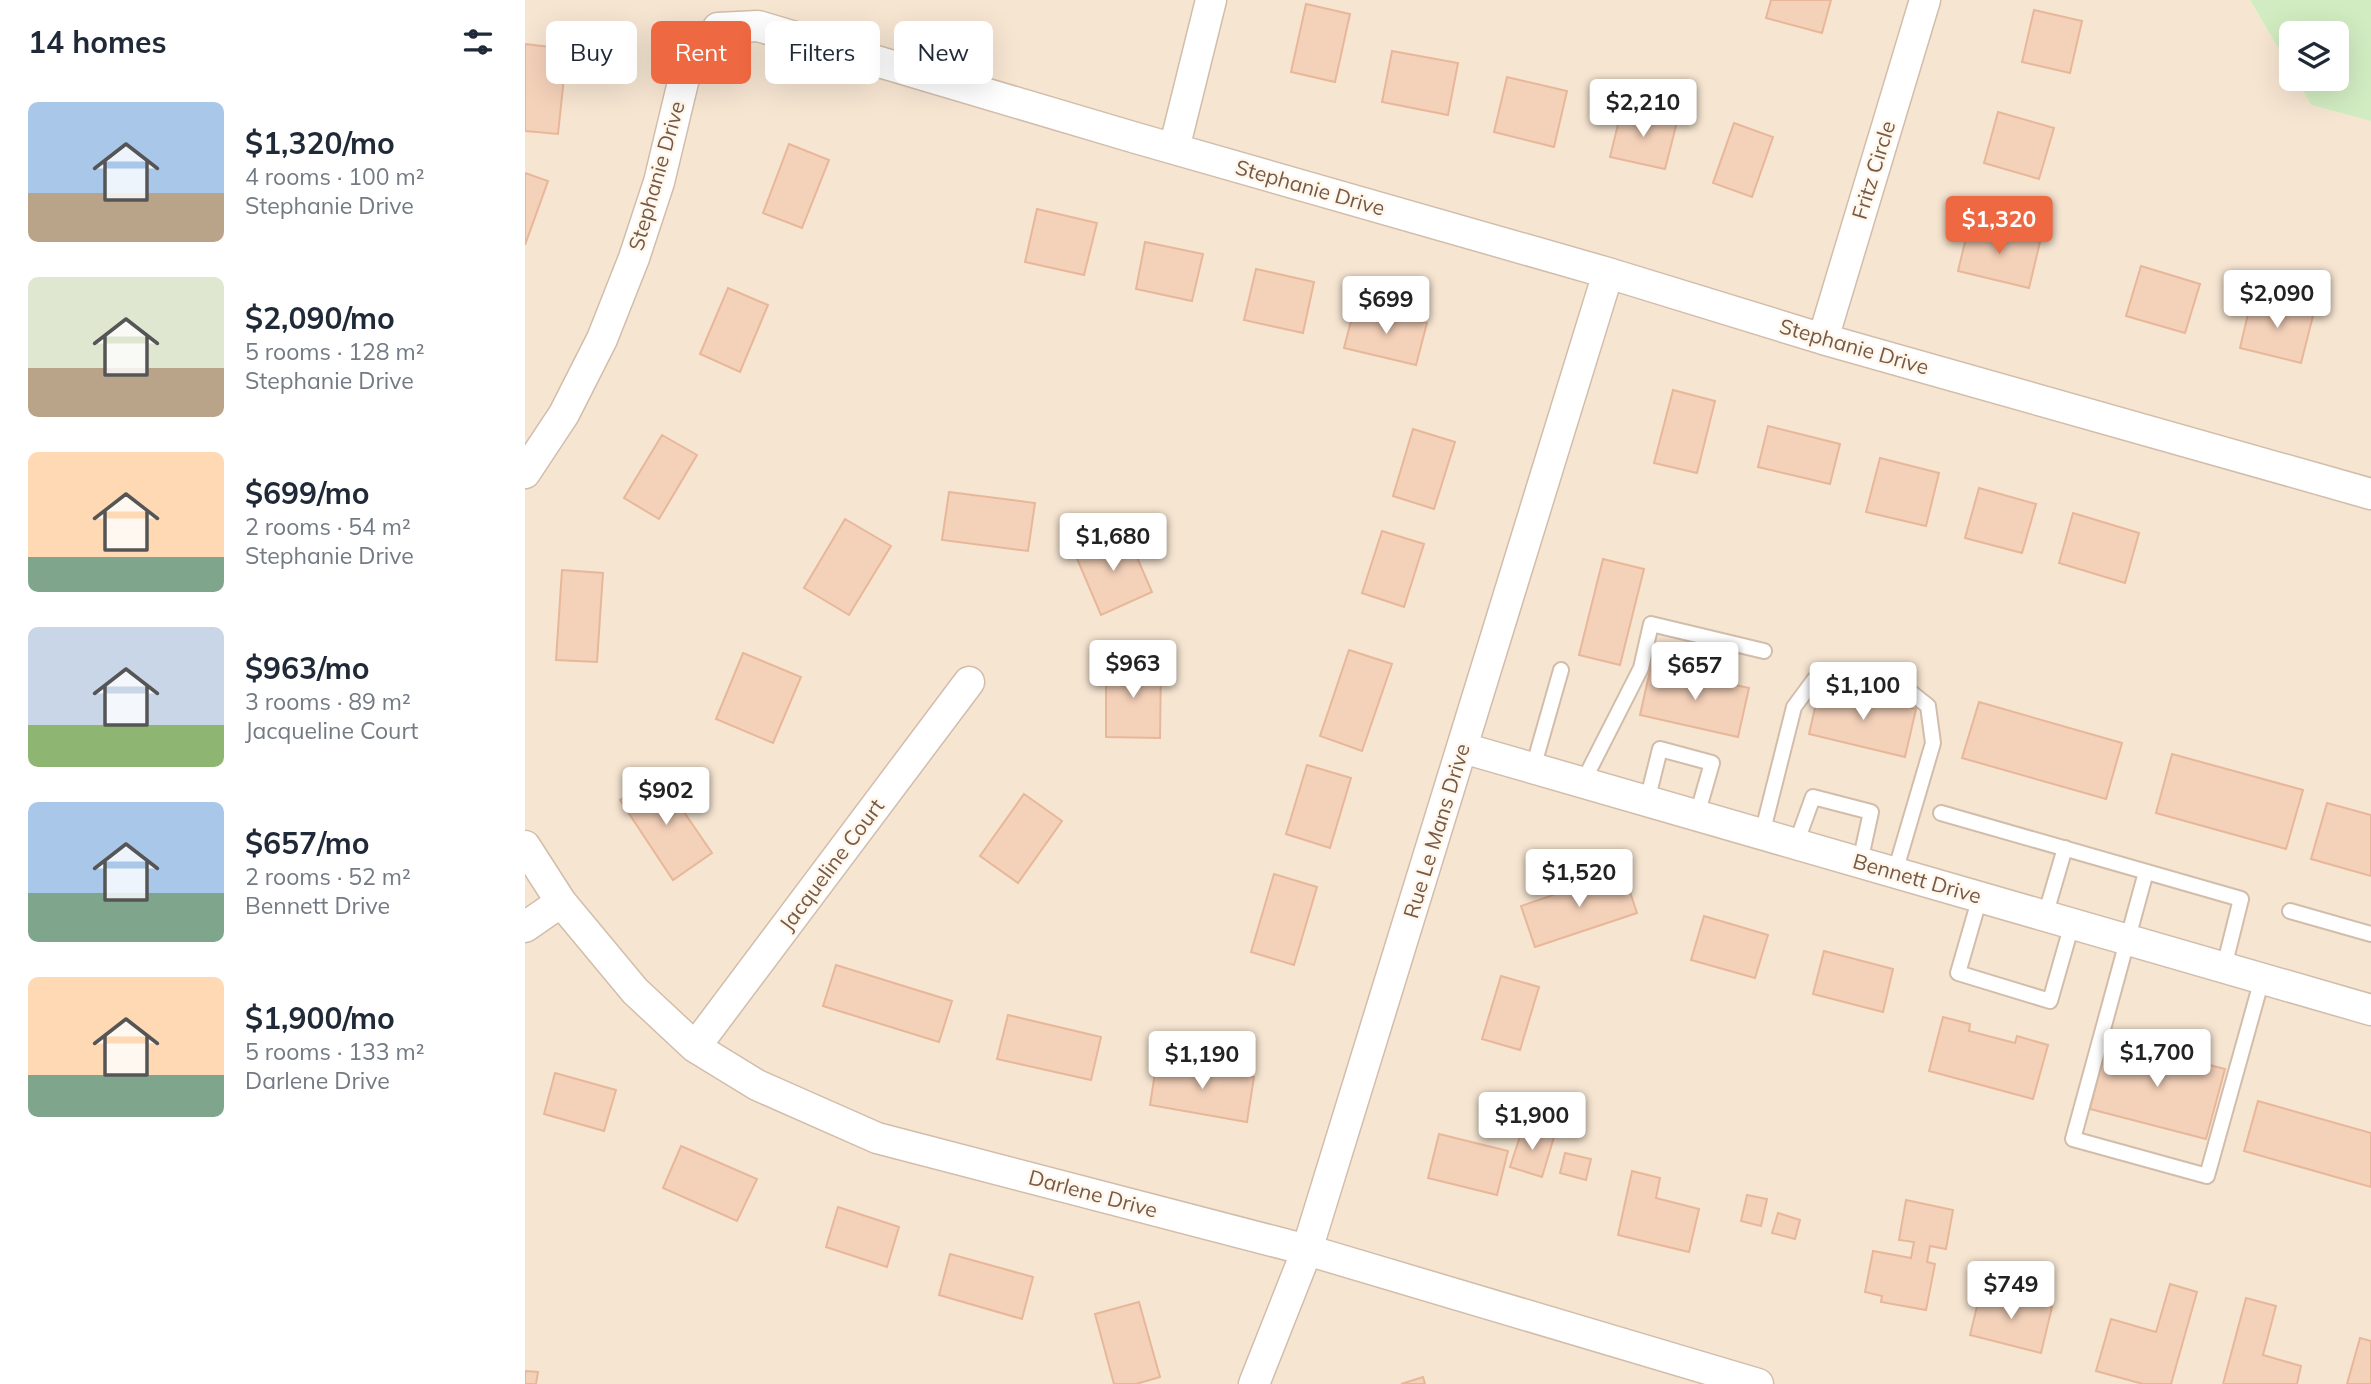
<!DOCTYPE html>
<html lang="en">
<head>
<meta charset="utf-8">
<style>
  :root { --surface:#fff; --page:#f6f6f7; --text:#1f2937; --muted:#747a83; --accent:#ee6841 }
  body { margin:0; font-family:Mulish,sans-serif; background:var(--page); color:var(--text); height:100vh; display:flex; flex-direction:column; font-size:26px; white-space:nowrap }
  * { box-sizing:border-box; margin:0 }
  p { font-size:23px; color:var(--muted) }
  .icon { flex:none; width:38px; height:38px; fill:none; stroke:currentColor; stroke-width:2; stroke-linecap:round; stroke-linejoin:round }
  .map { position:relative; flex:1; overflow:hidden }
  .details { display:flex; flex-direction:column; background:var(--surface); width:525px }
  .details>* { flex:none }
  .hud { position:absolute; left:21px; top:21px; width:665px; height:63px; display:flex; gap:14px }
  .fabs { position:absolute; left:1754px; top:21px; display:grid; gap:14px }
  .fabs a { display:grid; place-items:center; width:70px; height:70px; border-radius:10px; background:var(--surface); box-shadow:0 7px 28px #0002; font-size:35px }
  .price { position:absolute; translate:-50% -60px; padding:0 16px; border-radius:7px; background:#fff; color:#222; font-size:23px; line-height:46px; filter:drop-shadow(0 2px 4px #0008) }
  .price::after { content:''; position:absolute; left:50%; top:42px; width:21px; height:16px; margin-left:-10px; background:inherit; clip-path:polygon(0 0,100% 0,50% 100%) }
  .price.current { background:var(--accent); color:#fff }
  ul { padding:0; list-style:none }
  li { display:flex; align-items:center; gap:21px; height:175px; padding:0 28px }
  li span { display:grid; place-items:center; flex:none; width:196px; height:140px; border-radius:10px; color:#555 }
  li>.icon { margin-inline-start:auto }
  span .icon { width:84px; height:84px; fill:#fffc; stroke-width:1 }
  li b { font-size:30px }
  h2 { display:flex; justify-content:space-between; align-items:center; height:84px; padding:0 28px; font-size:30px }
  .tag { padding:0 24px; border-radius:10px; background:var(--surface); box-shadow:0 7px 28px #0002; font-size:24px; line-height:63px }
  .tag.current { background:var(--accent); color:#fff }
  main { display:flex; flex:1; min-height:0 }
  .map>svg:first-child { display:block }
  .residential { fill:#f6e5d1 }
  .green { fill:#d2ecc1 }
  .building { fill:#f4d1b9; stroke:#e8b799; stroke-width:2 }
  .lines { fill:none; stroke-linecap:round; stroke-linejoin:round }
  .lane-casing { stroke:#d2bdab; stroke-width:18 }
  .street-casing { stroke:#d2bdab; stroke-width:33 }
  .lane { stroke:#fff; stroke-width:14 }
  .street { stroke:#fff; stroke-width:30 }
  .labels { text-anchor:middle; stroke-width:5; stroke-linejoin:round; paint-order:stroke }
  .street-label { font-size:21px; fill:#775947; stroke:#fff7eb }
</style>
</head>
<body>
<main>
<section class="details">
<h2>14 homes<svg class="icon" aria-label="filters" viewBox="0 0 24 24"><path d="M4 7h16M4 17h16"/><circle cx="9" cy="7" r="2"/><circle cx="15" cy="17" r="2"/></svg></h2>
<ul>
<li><span style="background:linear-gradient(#a9c7e8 65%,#b9a48a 0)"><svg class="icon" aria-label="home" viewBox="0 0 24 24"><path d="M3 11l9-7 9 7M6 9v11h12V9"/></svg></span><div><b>$1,320/mo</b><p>4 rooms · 100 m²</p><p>Stephanie Drive</p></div></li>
<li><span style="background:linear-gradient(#dfe7d0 65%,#b9a48a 0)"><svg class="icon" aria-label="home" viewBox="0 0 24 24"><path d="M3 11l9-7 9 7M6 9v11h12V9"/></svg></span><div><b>$2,090/mo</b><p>5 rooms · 128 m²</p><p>Stephanie Drive</p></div></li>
<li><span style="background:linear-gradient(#ffd9b3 75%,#7fa58c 0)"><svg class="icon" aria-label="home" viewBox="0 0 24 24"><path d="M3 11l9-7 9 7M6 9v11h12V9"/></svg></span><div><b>$699/mo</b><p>2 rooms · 54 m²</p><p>Stephanie Drive</p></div></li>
<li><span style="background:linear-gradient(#c9d6e8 70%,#8fb573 0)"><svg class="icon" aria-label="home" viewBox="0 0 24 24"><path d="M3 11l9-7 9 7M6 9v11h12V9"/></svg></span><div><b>$963/mo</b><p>3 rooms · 89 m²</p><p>Jacqueline Court</p></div></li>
<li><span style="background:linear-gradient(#a9c7e8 65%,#7fa58c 0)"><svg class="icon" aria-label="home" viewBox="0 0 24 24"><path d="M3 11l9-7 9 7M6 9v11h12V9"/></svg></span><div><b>$657/mo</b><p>2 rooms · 52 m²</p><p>Bennett Drive</p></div></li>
<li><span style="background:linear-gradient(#ffd9b3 70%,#7fa58c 0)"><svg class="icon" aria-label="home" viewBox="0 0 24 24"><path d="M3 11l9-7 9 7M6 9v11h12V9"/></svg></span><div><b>$1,900/mo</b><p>5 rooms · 133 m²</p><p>Darlene Drive</p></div></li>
</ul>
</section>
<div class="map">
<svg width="1846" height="1384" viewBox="0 0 1846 1384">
  <rect width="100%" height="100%" fill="#fdf3e3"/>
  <path class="residential" d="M0,0h1725l41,70v9h5l15,26 60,16v1263h-1846z"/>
  <path class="green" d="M1725,0h121v121l-60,-16 -15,-26h40v-46h-45v37z"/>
  <path class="building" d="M1246,0h60l-9,33 -56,-15z
    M781,4l44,10 -15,68 -44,-10z
    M1509,10l48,11 -12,52 -48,-11z
    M0,44l42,5 -9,85 -33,-3z
    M867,51l66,12 -10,52 -66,-13z
    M982,77l60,14 -13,56 -60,-15z
    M1097,108l55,14 -12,47 -55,-12z
    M1473,112l56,16 -15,51 -55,-16z
    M1209,123l39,14 -21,60 -39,-14z
    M264,144l40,16 -27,68 -39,-15z
    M0,173l23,8 -23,64z
    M512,209l60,14 -13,52 -59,-13z
    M1444,225l71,17 -11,46 -71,-17z
    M620,242l58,12 -11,47 -56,-12z
    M1616,266l59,18 -15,49 -59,-17z
    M731,269l58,13 -11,51 -59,-13z
    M203,288l40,17 -28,67 -40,-18z
    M1727,297l62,15 -13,51 -61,-15z
    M830,306l72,17 -11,42 -72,-17z
    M1148,390l42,11 -18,72 -43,-10z
    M1243,426l72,18 -10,40 -72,-17z
    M888,429l42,13 -21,67 -41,-13z
    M137,435l35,20 -38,64 -35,-21z
    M1355,458l59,15 -13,53 -60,-14z
    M1454,488l57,16 -14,49 -57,-15z
    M424,492l86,11 -7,48 -86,-11z
    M1548,513l66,20 -14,50 -66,-20z
    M320,519l46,27 -42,69 -45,-27z
    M857,531l42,13 -20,63 -42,-14z
    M601,532l26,60 -51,23 -26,-61z
    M1078,559l41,10 -24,96 -41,-10z
    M37,570l41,3 -6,89 -41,-2z
    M824,650l43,14 -30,87 -42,-15z
    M218,653l58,24 -28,66 -57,-24z
    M581,663l55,1 -1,74 -54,-1z
    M1126,666l98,22 -11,49 -98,-22z
    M1295,686l96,23 -11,48 -96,-23z
    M1454,702l143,41 -16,56 -144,-41z
    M1647,754l131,36 -17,59 -130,-36z
    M782,765l44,13 -21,70 -44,-14z
    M133,774l54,79 -39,27 -53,-80z
    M499,794l38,27 -44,62 -38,-27z
    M1802,803l44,12v61l-60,-17z
    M1098,871l14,42 -102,34 -14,-41z
    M749,874l43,13 -23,78 -43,-13z
    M1179,916l64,19 -13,43 -64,-18z
    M1299,951l69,18 -10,43 -70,-18z
    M311,965l116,36 -13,41 -116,-36z
    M976,976l38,11 -19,63 -38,-11z
    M483,1015l93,22 -10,43 -94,-21z
    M1418,1017l27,7 -1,7 19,5 27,7 2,-7 31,9 -15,54 -104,-28z
    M1583,1039l117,30 -19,70 -116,-30z
    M632,1060l97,17 -7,45 -97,-17z
    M30,1073l61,17 -12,41 -60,-17z
    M1733,1101l113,32v54l-127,-36z
    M998,1127l31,10 -12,40 -32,-10z
    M914,1134l69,17 -11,44 -69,-17z
    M156,1146l76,33 -20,42 -74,-33z
    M1040,1153l26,6 -5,21 -26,-7z
    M1107,1171l28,7 -4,20 43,11 -10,43 -71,-17z
    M1222,1195l20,4 -6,27 -20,-5z
    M1381,1200l47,10 -7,39 -16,-3 -3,16 8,2 -9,46 -45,-8 1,-6 -17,-4 8,-41 38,7 3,-16 -15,-2z
    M313,1207l61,20 -12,40 -61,-20z
    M1253,1213l22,7 -5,19 -23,-6z
    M425,1254l83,23 -11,42 -83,-24z
    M1645,1284l27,8 -26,92h-28l-47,-13 15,-52 45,13z
    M1456,1290l71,17 -11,46 -71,-18z
    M1721,1298l30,8 -13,49 38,11 -4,18h-74z
    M614,1302l21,75 -24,7h-22l-19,-70z
    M1835,1338l11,3v43h-24z
    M0,1371l13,1 -2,12h-11z
    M898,1377l2,7h-24z"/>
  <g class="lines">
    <defs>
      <path id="lane" d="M1008,768l28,-98
        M1058,782l58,-114 10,-44 113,27
        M1122,801l13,-52 52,14 -15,52
        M1416,813l300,86 -17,68
        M1237,834l32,-127 20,-27 51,-1 39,8 24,19 5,37 -38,129
        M1271,844l17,-47 58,15 -11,50
        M1621,872l-73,267 134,37 55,-197
        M1455,897l-22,76 92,28 22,-77
        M1765,911l81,23
        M1520,916l20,-68"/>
      <path id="street" d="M649,149l37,-149
        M1298,339l102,-339
        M0,473l39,-59 38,-75 32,-81 25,-76 25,-104 34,-50 40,-2 378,112 472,135 215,66 548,155
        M938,748l908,262
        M0,846l36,56 74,89 60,56 62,38 120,53 430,112 451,134
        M0,927l36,-25
        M170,1047l274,-365
        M729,1384l53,-134 301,-977"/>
    </defs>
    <use href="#lane" class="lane-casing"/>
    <use href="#street" class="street-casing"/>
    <use href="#lane" class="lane"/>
    <use href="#street" class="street"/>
  </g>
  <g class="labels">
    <g class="street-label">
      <text transform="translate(1349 170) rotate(-73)" y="7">Fritz Circle</text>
      <text transform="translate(132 176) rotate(-74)" y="7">Stephanie Drive</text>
      <text transform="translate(785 188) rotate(16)" y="7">Stephanie Drive</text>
      <text transform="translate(1329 347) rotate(16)" y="7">Stephanie Drive</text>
      <text transform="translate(912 831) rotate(-73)" y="7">Rue Le Mans Drive</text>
      <text transform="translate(307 865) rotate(-53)" y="7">Jacqueline Court</text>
      <text transform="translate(1392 879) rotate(16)" y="7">Bennett Drive</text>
      <text transform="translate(568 1194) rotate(15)" y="7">Darlene Drive</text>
    </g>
  </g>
</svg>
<div class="fabs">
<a><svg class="icon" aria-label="layers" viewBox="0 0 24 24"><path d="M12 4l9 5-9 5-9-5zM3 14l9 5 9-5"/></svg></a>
</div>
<b class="price" style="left:1118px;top:139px">$2,210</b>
<b class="price current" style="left:1474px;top:256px">$1,320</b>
<b class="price" style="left:1752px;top:330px">$2,090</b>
<b class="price" style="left:861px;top:336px">$699</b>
<b class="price" style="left:588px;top:573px">$1,680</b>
<b class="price" style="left:608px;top:700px">$963</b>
<b class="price" style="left:1170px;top:702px">$657</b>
<b class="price" style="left:1338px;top:722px">$1,100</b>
<b class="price" style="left:141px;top:827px">$902</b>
<b class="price" style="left:1054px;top:909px">$1,520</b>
<b class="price" style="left:1632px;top:1089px">$1,700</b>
<b class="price" style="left:677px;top:1091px">$1,190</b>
<b class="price" style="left:1007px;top:1152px">$1,900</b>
<b class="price" style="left:1486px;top:1321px">$749</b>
<div class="hud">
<a class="tag">Buy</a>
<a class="tag current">Rent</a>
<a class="tag">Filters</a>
<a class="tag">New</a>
</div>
</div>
</main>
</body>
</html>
